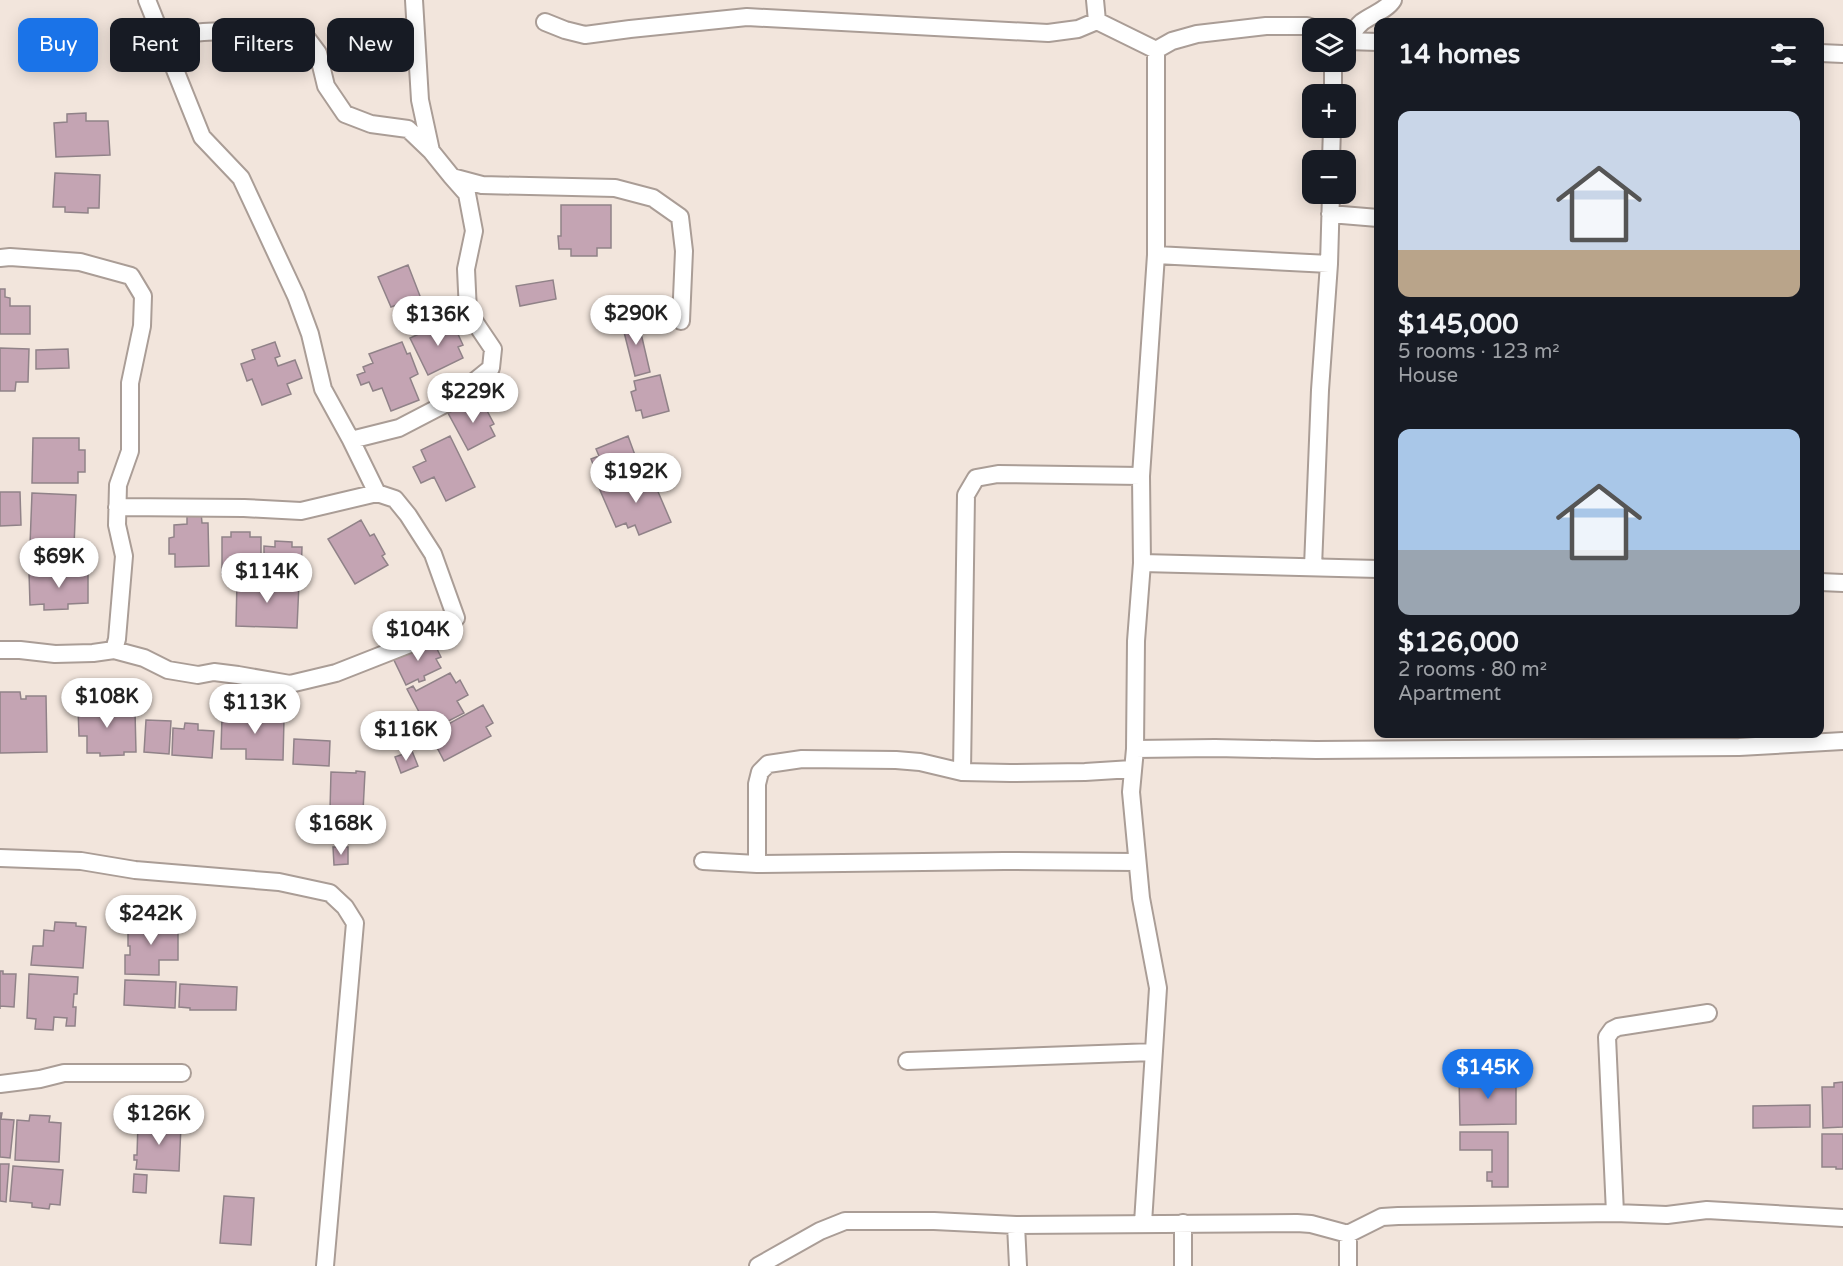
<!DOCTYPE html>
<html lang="en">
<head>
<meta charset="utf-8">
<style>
  :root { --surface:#171b24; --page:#242831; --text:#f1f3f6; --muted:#9ea1a6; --accent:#1a73e8 }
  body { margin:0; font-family:"Varela Round",sans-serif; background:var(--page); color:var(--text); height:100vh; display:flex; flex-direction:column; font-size:22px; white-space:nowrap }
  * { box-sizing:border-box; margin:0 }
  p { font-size:20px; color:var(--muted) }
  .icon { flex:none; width:33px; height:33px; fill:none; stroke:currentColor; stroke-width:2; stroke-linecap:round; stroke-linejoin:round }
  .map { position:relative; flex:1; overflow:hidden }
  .sheet { position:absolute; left:1374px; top:18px; width:450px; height:720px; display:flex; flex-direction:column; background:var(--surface); border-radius:12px; box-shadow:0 3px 15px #0003 }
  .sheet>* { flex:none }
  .banner { position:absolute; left:18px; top:18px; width:570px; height:54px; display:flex; gap:12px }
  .tools { position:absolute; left:1302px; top:18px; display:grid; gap:12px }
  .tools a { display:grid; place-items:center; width:54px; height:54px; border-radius:12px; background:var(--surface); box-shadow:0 3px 15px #0003; font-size:30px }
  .price { position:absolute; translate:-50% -51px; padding:0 14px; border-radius:21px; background:#fff; color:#222; font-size:20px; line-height:39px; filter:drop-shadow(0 2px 3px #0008) }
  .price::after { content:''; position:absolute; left:50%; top:36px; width:18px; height:14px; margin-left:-9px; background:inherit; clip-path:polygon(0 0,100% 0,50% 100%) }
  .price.active { background:var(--accent); color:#fff }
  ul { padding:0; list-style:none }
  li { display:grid; align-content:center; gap:12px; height:318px; padding:0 24px }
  li span { display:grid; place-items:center; height:186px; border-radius:12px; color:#555 }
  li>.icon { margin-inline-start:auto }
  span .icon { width:108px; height:108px; fill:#fffc; stroke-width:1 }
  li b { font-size:26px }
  h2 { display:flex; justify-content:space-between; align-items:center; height:72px; padding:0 24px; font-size:26px }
  .pill { padding:0 21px; border-radius:12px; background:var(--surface); box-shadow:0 3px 15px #0003; font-size:21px; line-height:54px }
  .pill.active { background:var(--accent); color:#fff }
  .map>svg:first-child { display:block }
  .building { fill:#c4a4b3; stroke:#908288; stroke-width:1.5 }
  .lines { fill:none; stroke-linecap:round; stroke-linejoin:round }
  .minor-casing { stroke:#aa9d96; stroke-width:20 }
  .minor { stroke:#fff; stroke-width:16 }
</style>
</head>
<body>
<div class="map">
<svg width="1843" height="1266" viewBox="0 0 1843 1266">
  <rect width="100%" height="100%" fill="#f2e5dc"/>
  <path class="building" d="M86,113v8h22l2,34 -54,2 -2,-34 13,-1v-8z
    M55,173l45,2 -1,33h-11v5l-23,-1v-5h-12z
    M561,205h50v43h-14v8h-26v-7h-12l-1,-13h3z
    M408,265l12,31 -29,11 -13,-30z
    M553,280l3,19 -36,7 -4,-20z
    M0,289h5v8l5,1v8h20v28h-30z
    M637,316l13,56 -15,4 -14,-56z
    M451,319l12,26 -5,2 5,11 -35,17 -18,-37z
    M275,342l5,14 -5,2 3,8 17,-6 7,18 -15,6 4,10 -29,11 -10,-26 -5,2 -6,-17 14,-5 -3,-9z
    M402,342l5,12 3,-1 8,21 -8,4 9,22 -28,11 -9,-23 -9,3 -4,-9 -8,3 -4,-10 8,-3 -2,-5 10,-4 -4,-9z
    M0,348l29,1 -1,33h-12l-1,9h-15z
    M68,349l1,19 -33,1v-19z
    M660,375l9,36 -26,7 -2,-8 -5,1 -5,-19 5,-2 -2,-9z
    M476,399l5,10 4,-2 9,17 -4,2 5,10 -27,14 -20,-37z
    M450,436l25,51 -29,14 -12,-24 -13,6 -8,-16 13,-6 -5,-11z
    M628,436l11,30 -31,13 -4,-8 -7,3 -6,-15 8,-3 -3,-7z
    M33,438h46v12h6v22h-7v11h-46z
    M650,473l21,49 -32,13 -4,-10 -7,3 -2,-5 -10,4 -17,-39 26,-11 2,6z
    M0,492h20l1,33 -21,1z
    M32,493l44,2 -2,52 -44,-2z
    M187,512h14l1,11h6l1,43 -34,1v-13h-6v-16l5,-1v-12l13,-1z
    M361,520l9,16 4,-2 11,20 -3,2 6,9 -33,19 -27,-45z
    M231,532h19v5h11v37h-39v-37h9z
    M275,541l17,1v5h10l-1,29h-37v-30l11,1z
    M78,570h10v33l-20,1v5l-24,1v-6l-14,1 -1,-33 42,-1v1h7z
    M237,581l62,2 -2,45 -61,-2z
    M427,640l3,5 4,-2 7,14 -5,2 5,9 -17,8 1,4 -6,2 -1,-3 -12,6 -14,-29z
    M450,673l6,10 4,-3 8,15 -11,6 7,12 -35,18 -22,-42 6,-3 3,5z
    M0,692h20l1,7h5v-3h20l1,56 -47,1z
    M106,697v11h4v4l25,-1 1,41h-12v3l-24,1v-3h-13v-17h-8l-1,-28h9v-10z
    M483,705l10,18 -7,4 5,9 -47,25 -14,-27z
    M248,708h22v11h14l-1,41 -37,-1v-10h-25l1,-32h26z
    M146,720l25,1 -2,33 -25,-2z
    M185,723l13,1v6l16,1 -2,27 -40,-3 1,-27 11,1z
    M294,739l36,2 -1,25 -36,-2z
    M412,751l6,15 -17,7 -6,-16z
    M356,771l9,1 -2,39h-10v5l-17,-1 1,-5h-7l1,-38 25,1z
    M333,847h15v17l-14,1z
    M147,916h9v3h13v5h9v36h-19v15l-34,-1v-19h5v-9h-2v-21l19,1z
    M55,922l21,1v3l10,1 -3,41 -52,-3 2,-19h10l1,-16 10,1z
    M0,971h3v3h13l-2,33 -14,-1v3z
    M29,974l49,3 -1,17h-3l-1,13h3l-1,19h-9l1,-8 -13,-1 -1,13 -18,-1 1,-10 -9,-1z
    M125,980l51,2 -1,26 -51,-3z
    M180,984l57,3 -1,23h-46v-2l-11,-1z
    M1471,1074h16v5h3v-5h17v3h9v47l-56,1 -1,-49h12z
    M1843,1082v45l-20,1 -1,-41h12v-4z
    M1810,1105v22l-57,1v-22z
    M0,1113h2l-1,6 13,1 -4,38 -10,-1z
    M30,1115l20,1 -1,6 12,1 -2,39 -44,-2 2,-40 12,1z
    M150,1119l21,1 -1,4 11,1 -2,46 -43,-2 1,-9h-3v-5h3l1,-32h11z
    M1460,1132h48v55h-16v-6h-5v-9h5v-22h-32z
    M1822,1134h21v35h-7v-2h-14z
    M0,1164h9l-3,38 -6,-1z
    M13,1166l50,4 -3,35 -10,-1 -1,5 -17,-2v-4l-22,-2z
    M134,1174l13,1 -1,18 -13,-1z
    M224,1196l30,2 -3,47 -31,-2z"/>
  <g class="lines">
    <defs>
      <path id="minor" d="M414,0l6,100 11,51 21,26 30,8 133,3 38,10 27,19 4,34 -3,70
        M1095,0l2,21
        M545,22l20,8 20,5 45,-6 117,-12 301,16 30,-4 19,-8 59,29
        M163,38c46,-11 93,-6 140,-5l15,20 8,33 19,28 26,10 37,5 23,22
        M1346,41l32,1
        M1347,41c4,-6 9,-14 15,-19 9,-7 25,-12 31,-22
        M1156,50l16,-9 25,-7 69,-8h41l6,2
        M1820,53l23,1
        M1333,94v-32
        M1331,160l1,-32
        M1330,214l48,4
        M1156,255l173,9
        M0,258l10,-1 70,5 51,14 12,20 -1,30 -12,57v68l-12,34 -1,40 7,31 -7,83 -3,11
        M351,440l48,-12 50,-26 42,-34 2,-19 -25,-37 -2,-43 8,-38 -7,-37 -15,-17
        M117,507l127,1 57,3 76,-18
        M1142,563l236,6
        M1313,567l7,-177 9,-126 2,-70
        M1820,582l23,1
        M0,650h20l35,4 38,-1 21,-3 30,8 24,12 30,5 16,-3 24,3 52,9 46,-11 107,-42 13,-13 -23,-64 -25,-39 -13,-16 -18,-6 -26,-53 -28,-51 -13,-55 -14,-38 -55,-118 -39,-41 -55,-137
        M1135,749l80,-1 101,2 423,-3 104,-6
        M962,772l4,-277 10,-17 22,-4 143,2
        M0,858l81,3 54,9 144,12 51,11 15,14 10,16 -30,343
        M703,861l54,3 247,-3 132,1
        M757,864v-80l3,-12 8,-8 34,-5 94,1 24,2 42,10 48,1 75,-1 47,-3
        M907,1061l247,-9
        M0,1084l40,-5 24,-6h118
        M1615,1213l-8,-176 5,-7 6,-3 90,-14
        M1143,1223l15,-235 -17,-90 -10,-106 4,-43 1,-108 6,-78 -1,-87 15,-221v-205
        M1016,1225l2,41
        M758,1266l62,-35 25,-10h89l82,4 281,-2 14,1 37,10 34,-17 16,-1 217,-3 52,2 40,-5 136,8
        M1183,1266v-43
        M1348,1266v-32"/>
    </defs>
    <use href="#minor" class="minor-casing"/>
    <use href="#minor" class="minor"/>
  </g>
</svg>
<div class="tools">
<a><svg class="icon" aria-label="layers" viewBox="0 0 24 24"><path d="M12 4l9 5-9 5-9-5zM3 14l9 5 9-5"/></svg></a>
<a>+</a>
<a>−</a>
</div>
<b class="price" style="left:636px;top:346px">$290K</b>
<b class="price" style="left:438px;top:347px">$136K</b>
<b class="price" style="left:473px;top:424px">$229K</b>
<b class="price" style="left:636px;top:504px">$192K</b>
<b class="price" style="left:59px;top:589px">$69K</b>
<b class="price" style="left:267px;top:604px">$114K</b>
<b class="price" style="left:418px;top:662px">$104K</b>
<b class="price" style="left:107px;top:729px">$108K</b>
<b class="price" style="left:255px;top:735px">$113K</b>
<b class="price" style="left:406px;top:762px">$116K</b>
<b class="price" style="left:341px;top:856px">$168K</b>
<b class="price" style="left:151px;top:946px">$242K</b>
<b class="price active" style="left:1488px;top:1100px">$145K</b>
<b class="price" style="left:159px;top:1146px">$126K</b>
<div class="banner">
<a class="pill active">Buy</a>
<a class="pill">Rent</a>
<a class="pill">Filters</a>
<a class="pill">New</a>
</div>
<section class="sheet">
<h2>14 homes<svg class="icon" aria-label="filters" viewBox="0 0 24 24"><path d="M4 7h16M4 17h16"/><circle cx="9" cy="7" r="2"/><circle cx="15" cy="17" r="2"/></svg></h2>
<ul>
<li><span style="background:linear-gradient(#c9d6e8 75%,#b9a48a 0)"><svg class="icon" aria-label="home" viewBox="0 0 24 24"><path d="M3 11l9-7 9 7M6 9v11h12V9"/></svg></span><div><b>$145,000</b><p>5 rooms · 123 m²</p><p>House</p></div></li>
<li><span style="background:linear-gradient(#a9c7e8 65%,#9aa5b1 0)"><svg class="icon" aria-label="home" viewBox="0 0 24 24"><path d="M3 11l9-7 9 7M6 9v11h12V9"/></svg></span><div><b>$126,000</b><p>2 rooms · 80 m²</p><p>Apartment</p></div></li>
</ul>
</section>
</div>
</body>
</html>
